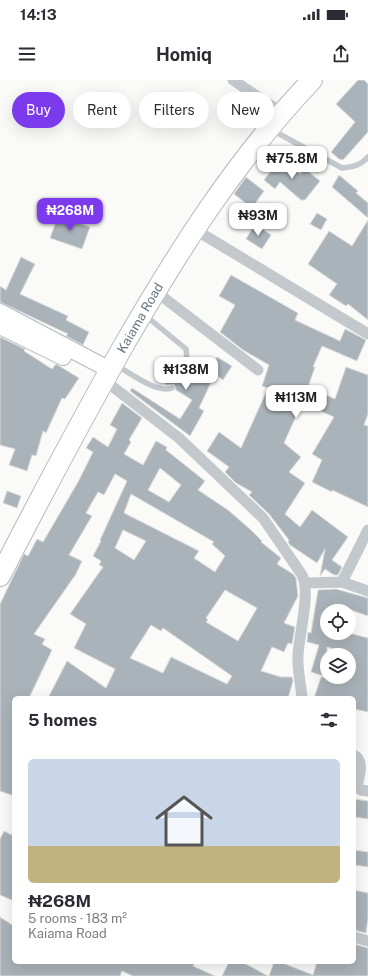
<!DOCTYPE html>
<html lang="en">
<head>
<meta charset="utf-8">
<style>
  :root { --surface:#fff; --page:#f2f2f3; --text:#2b2b33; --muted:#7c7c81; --accent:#7c3aed }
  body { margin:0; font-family:"Public Sans",sans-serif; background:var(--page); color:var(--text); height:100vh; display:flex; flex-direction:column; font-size:15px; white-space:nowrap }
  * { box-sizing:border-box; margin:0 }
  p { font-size:13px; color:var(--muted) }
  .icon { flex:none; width:22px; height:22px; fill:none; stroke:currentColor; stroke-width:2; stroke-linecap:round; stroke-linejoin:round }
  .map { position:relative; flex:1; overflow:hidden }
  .panel { position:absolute; left:12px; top:616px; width:344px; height:268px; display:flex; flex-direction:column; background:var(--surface); border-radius:6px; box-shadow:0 4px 16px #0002 }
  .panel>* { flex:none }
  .hud { position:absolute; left:12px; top:12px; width:344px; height:36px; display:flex; gap:8px }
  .controls { position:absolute; left:320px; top:524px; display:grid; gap:8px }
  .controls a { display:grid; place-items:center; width:36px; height:36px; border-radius:50%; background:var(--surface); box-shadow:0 4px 16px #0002; font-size:20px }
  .price { position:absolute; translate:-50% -34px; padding:0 9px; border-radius:8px; background:#fff; color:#222; font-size:13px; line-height:26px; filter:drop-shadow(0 1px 2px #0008) }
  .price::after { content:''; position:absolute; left:50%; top:24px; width:12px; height:9px; margin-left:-6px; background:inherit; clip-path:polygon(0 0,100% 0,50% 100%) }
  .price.active { background:var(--accent); color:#fff }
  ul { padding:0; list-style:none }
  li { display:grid; align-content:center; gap:8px; height:212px; padding:0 16px }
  li span { display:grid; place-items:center; height:124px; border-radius:6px; color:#555 }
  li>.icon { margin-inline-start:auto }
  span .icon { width:72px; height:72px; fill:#fffc; stroke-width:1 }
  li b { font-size:17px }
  h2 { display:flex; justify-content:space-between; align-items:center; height:48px; padding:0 16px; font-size:17px }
  .tag { padding:0 14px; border-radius:18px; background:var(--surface); box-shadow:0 4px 16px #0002; font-size:14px; line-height:36px }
  .tag.active { background:var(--accent); color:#fff }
  .status { display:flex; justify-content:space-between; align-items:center; height:28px; padding:0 20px; background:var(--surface); direction:ltr }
  .status svg { height:11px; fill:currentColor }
  header { display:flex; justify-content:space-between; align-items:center; height:52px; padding:0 16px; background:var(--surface); font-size:18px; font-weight:700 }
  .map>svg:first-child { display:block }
  .building { fill:#aab3b9; stroke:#dcdcda; fill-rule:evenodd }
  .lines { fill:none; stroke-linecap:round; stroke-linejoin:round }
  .secondary-casing { stroke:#b3babf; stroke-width:18 }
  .highway-casing { stroke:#b4b9bd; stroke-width:22 }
  .lane { stroke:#c3c8cc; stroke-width:5.5 }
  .street { stroke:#c3c8cc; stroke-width:11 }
  .secondary { stroke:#fff; stroke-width:16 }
  .highway { stroke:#fff; stroke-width:20 }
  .labels { text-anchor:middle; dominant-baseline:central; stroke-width:4; stroke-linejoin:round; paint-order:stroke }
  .street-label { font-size:13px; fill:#657683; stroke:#fff }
</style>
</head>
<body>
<div class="status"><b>14:13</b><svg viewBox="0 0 49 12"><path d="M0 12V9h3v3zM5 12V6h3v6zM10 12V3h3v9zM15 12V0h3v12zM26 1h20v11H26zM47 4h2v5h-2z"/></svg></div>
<header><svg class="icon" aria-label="menu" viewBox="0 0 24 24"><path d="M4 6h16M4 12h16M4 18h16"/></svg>Homiq<svg class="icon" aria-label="share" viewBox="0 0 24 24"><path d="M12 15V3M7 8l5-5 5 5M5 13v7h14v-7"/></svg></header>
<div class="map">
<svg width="368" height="896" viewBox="0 0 368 896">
  <rect width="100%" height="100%" fill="#fafaf8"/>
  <path class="building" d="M358,0H364L368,4V52L343,80L339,79L331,72L355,42L336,24Z
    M281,78L300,94L304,88L320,101L305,120H301L280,102L275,109L264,100Z
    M339,95L358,111L356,113L368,123V138L332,107Z
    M246,97L264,111L252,128L234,114Z
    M317,133L327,139L321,150L310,144Z
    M58,136L90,147L82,169L50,158Z
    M368,140V240L348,224L346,226L329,215L337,204L308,184L329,151L352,166Z
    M255,144L271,155L262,169L246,159Z
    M21,177L35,184L20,214L68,236L66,240L89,252L83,265L66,256L68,254L0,222V206L6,210Z
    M231,195L298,233L295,240L340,261L345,249L366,260L357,281L322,266L313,287H315L308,307L335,319L346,287L368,295V334L364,345L368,346V427L332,410V412L312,402L322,380L312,374L334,337L302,323L284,363L301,377L289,392L305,403L285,434L300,447L312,430L348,457L332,480L342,487L338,495H334L325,489L320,496L325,469L317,483L290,465L288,462L289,460L269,434L249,415L252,412L236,403L225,392L229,387L207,371L219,352L241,368L268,308L262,306L269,285L243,270L220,252L235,225L219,216Z
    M0,257L25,269L24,271L52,289L56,284L79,298L65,319L62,318L46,353L43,351L36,376L32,375L27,391L9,385L15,369L0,365Z
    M165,277L181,287L183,293L186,294L189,292L202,300L217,277L232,286L223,300L215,294L199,328L204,331L190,356L130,311L132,308L180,339L192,320L176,310L174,304L167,305L154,296Z
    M122,323L142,338L129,360L131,362L124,374L143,385L156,361L167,367L166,370L205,401L198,410L228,430L251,450L262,461L261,462L281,478L277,484L293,494L296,498L298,516L284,543L295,547L292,564L288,563L284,572L272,567L261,591L281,597H292L293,601L288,618H48L67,581L106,608L115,589L74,568L86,544L70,534L103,487L99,485L101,481L93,476L101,461L100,460L127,401L115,394L104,415L98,412L86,433L92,436L69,475L82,481L76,494L34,554L45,559L42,564L52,570L29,618H14V716L0,711V524L24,474L28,476L37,459L43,462L78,402L93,372L86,368L93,357L108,367L117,349L110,345ZM160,388L181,405L169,422L148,410ZM131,414L214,462L212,464L225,476L215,492L194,478L199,471L124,433ZM123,450L146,461L134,480L115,468ZM225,510L257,528L238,561L206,542L208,540L206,538ZM151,545L161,551L163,548L232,596L227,604L171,577L163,593L130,578Z
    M7,411L21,416L17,428L3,423Z
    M336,509L368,518V536L345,528L344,531L330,528V531H327V553H349L368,558V632L354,629V618H314L321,597H349V573L327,567V597L311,592L319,565L307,562L308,552L311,553L318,510Z
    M354,719L368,721V739L354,737Z
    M4,751L14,756V821L0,815V759Z
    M354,770L368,772V787L354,785Z
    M354,810L368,813V838L366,853L354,850Z
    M0,837L14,846V882H195L193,886L215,896H133L122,891L120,896H0Z
    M354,864L368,868V896H269L274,882H280L313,895L317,882H354Z
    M229,882H242L268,896H222Z"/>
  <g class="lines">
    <g class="secondary-casing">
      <path id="secondary" d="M0,232L110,290
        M0,246L63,277"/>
    </g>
    <g class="highway-casing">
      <path id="highway" d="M0,496C39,420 79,345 121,270C177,173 234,82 312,0"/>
    </g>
    <path class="lane" d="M272,50L342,88C353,87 361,85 368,77
      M146,236L186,269L187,280L185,290
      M117,286C131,293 157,314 172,308"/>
    <path class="street" d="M233,0L273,27
      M194,149L368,254
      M155,211L258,290
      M104,300L179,358L263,438L302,495C311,512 299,554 298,575C297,589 301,604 302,618
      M342,502L368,450
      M306,503L342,502L368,511
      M354,675C365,681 359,697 357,707L361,710L368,711
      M354,857L368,861"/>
    <use href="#secondary" class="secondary"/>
    <use href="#highway" class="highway"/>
  </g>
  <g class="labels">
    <g class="street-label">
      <text transform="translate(140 238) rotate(-60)">Kaiama Road</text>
    </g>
  </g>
</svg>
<div class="controls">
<a><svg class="icon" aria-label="locate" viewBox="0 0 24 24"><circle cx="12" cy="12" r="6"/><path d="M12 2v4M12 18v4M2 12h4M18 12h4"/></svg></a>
<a><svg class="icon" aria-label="layers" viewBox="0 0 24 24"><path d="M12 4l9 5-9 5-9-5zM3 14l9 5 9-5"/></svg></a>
</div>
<b class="price" style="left:292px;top:100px">₦75.8M</b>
<b class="price active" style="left:70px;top:152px">₦268M</b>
<b class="price" style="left:258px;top:157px">₦93M</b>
<b class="price" style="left:186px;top:311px">₦138M</b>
<b class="price" style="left:296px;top:339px">₦113M</b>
<div class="hud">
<a class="tag active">Buy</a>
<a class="tag">Rent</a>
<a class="tag">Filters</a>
<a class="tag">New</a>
</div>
<section class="panel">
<h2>5 homes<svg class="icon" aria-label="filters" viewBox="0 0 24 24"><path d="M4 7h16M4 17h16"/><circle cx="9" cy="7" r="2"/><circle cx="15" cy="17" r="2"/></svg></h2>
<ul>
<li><span style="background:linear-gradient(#c9d6e8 70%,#c2b280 0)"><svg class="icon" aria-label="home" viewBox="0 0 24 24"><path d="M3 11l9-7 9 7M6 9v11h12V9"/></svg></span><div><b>₦268M</b><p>5 rooms · 183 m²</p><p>Kaiama Road</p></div></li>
</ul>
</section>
</div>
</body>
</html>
